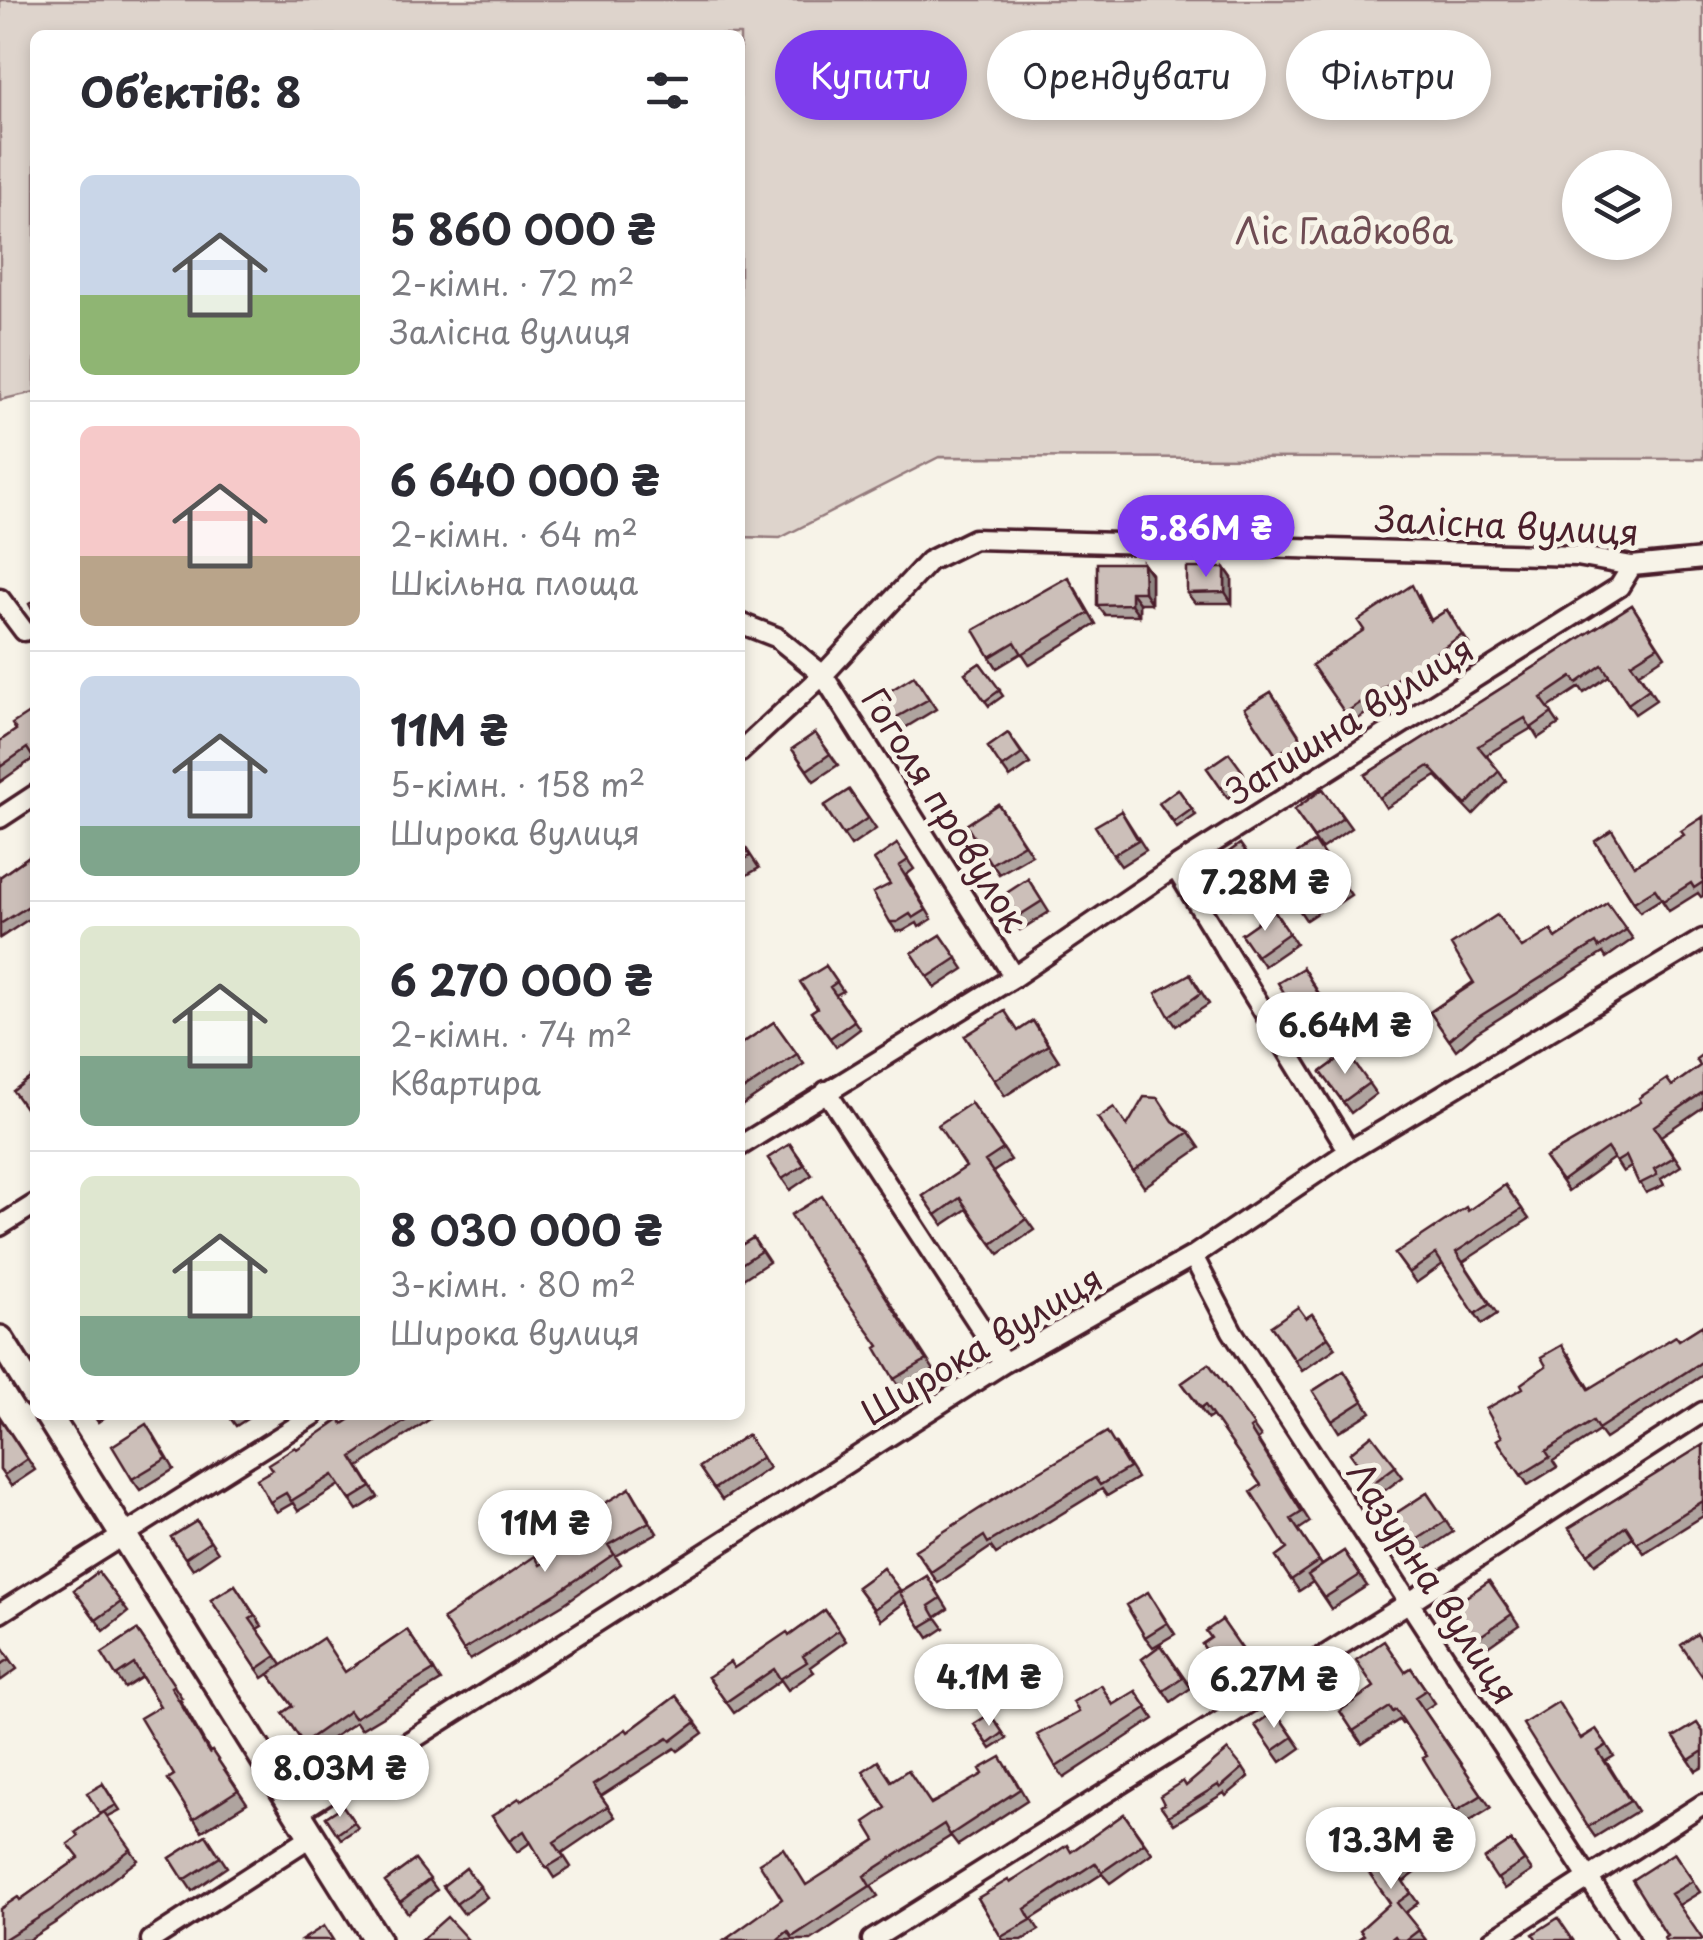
<!DOCTYPE html>
<html lang="uk">
<head>
<meta charset="utf-8">
<style>
  :root { --surface:#fff; --page:#f2f2f3; --text:#2b2b33; --muted:#7c7c81; --line:#e1e1e2; --accent:#7c3aed }
  body { margin:0; font-family:"Playpen Sans",sans-serif; background:var(--page); color:var(--text); height:100vh; display:flex; flex-direction:column; font-size:38px; white-space:nowrap }
  * { box-sizing:border-box; margin:0 }
  p { font-size:32px; color:var(--muted) }
  .icon { flex:none; width:55px; height:55px; fill:none; stroke:currentColor; stroke-width:2; stroke-linecap:round; stroke-linejoin:round }
  .map { position:relative; flex:1; overflow:hidden }
  .details { position:absolute; left:30px; top:30px; width:715px; height:1390px; display:flex; flex-direction:column; background:var(--surface); border-radius:15px; box-shadow:0 5px 15px #0003 }
  .details>* { flex:none }
  .banner { position:absolute; left:775px; top:30px; width:778px; height:90px; display:flex; gap:20px }
  .controls { position:absolute; left:1562px; top:150px; display:grid; gap:20px }
  .controls a { display:grid; place-items:center; width:110px; height:110px; border-radius:50%; background:var(--surface); box-shadow:0 5px 15px #0003; font-size:50px }
  .price { position:absolute; translate:-50% -85px; padding:0 22px; border-radius:35px; background:#fff; color:#222; font-size:32px; line-height:65px; filter:drop-shadow(0 2px 5px #0008) }
  .price::after { content:''; position:absolute; left:50%; top:60px; width:30px; height:22px; margin-left:-15px; background:inherit; clip-path:polygon(0 0,100% 0,50% 100%) }
  .price.active { background:var(--accent); color:#fff }
  ul { padding:0; list-style:none }
  li { display:flex; align-items:center; gap:30px; height:250px; padding:0 50px }
  li+li { border-top:2px solid var(--line) }
  li span { display:grid; place-items:center; flex:none; width:280px; height:200px; border-radius:15px; color:#555 }
  li>.icon { margin-inline-start:auto }
  span .icon { width:120px; height:120px; fill:#fffc; stroke-width:1 }
  li b { font-size:42px }
  h2 { display:flex; justify-content:space-between; align-items:center; height:120px; padding:0 50px; font-size:42px }
  .chip { padding:0 35px; border-radius:45px; background:var(--surface); box-shadow:0 5px 15px #0003; font-size:35px; line-height:90px }
  .chip.active { background:var(--accent); color:#fff }
  .map>svg:first-child { display:block }
  .green { fill:#ded4cc; stroke:#947a7c; stroke-width:2.5; fill-rule:evenodd }
  .lines { fill:none; stroke-linecap:round; stroke-linejoin:round }
  .street-casing { stroke:#4a1f2b; stroke-width:25 }
  .secondary-casing { stroke:#4a1f2b; stroke-width:32 }
  .street { stroke:#f7f3e8; stroke-width:18 }
  .secondary { stroke:#f7f3e8; stroke-width:25 }
  .wall { fill:#afa49f; stroke:#4a1f2b; stroke-width:2.5 }
  .shaded-wall { fill:#8f8682; stroke:#4a1f2b; stroke-width:2.5 }
  .building { fill:#ccbfb9; stroke:#4a1f2b; stroke-width:2.5 }
  .labels { text-anchor:middle; dominant-baseline:central; stroke-width:10; stroke-linejoin:round; paint-order:stroke }
  .park-label { font-size:35px; fill:#6f4c53; stroke:#f7f3e8 }
  .street-label { font-size:35px; fill:#4a1f2b; stroke:#f7f3e8 }
</style>
</head>
<body>
<div class="map">
<svg width="1703" height="1940" viewBox="0 0 1703 1940">
  <rect width="100%" height="100%" fill="#f7f3e8"/>
  <filter id="ink" filterUnits="userSpaceOnUse"><feTurbulence type="fractalNoise" baseFrequency=".01" numOctaves="2"/><feDisplacementMap in="SourceGraphic" scale="20" xChannelSelector="R" yChannelSelector="G"/><feConvolveMatrix kernelMatrix="1 2 1 2 8 2 1 2 1" color-interpolation-filters="sRGB"/></filter>
  <g filter="url(#ink)">
    <path class="green" d="M0,0H1703V459L939,457L780,538L740,537V35H35V392L0,400ZM1580,168H1655V242H1580Z"/>
    <g class="lines">
      <g class="street-casing">
        <path id="street" d="M0,599L24,631
          M740,623L776,637L823,675L1014,977
          M740,752L823,675L929,561L974,539L1577,556L1632,566L1703,559
          M0,818L35,795
          M1175,867L1349,1151
          M826,1091L1004,1363
          M740,1146L1014,977L1175,867L1619,587L1632,566
          M0,1226L35,1204
          M1193,1256L1232,1331L1629,1940
          M0,1613L314,1415
          M297,1813L1004,1363L1193,1256L1349,1151L1703,939
          M151,1940L312,1836
          M872,1940L1408,1603L1703,1412
          M1492,1940L1703,1804"/>
      </g>
      <g class="secondary-casing">
        <path id="secondary" d="M0,1339L35,1395
          M48,1415L377,1940"/>
      </g>
      <use href="#street" class="street"/>
      <use href="#secondary" class="secondary"/>
    </g>
    <path class="wall" d="M1143,563L1151,574V603H1139V615H1105L1097,605Z
      M1225,568L1232,578V603H1195L1187,593Z
      M1075,588L1096,624L1030,665L1022,653L997,668L990,657Z
      M1419,595L1431,620L1447,610L1469,644L1352,723L1312,665Z
      M1632,605L1665,656L1639,673L1656,700L1635,714L1609,676L1584,693L1580,687L1548,708L1559,724L1538,738L1532,728L1486,755L1506,781L1473,815L1436,776L1386,808L1365,775Z
      M980,663L1003,696L989,706L965,673Z
      M914,676L936,709L903,729L895,718Z
      M1271,692L1309,750L1283,766L1245,708Z
      M35,709V760L34,758L0,782V741L16,730Z
      M815,733L838,765L814,781L792,749Z
      M1008,733L1030,764L1010,778L988,747Z
      M1229,753L1250,783L1228,798L1207,768Z
      M1178,789L1196,815L1177,828L1159,803Z
      M1323,789L1351,828L1321,849L1294,810Z
      M849,790L876,829L851,846L824,806Z
      M998,804L1032,855L999,874L966,825Z
      M1121,811L1146,850L1121,866L1113,855Z
      M1703,817V896L1701,897L1698,893L1669,911L1661,899L1640,912L1595,841L1634,866L1684,835Z
      M740,839L759,868L740,879Z
      M1315,842L1351,895L1334,906L1332,903L1306,920L1272,870Z
      M897,844L914,869L906,875L932,919L919,927L917,923L903,931H896L890,922V884Z
      M1240,844L1267,882L1231,908L1204,870Z
      M35,852V915L0,938V877Z
      M1028,879L1049,912L1020,930L1012,920Z
      M1607,903L1633,939L1606,958L1603,953L1476,1033L1456,1050L1430,1012L1522,948L1556,938Z
      M1274,911L1296,944L1264,966L1241,934Z
      M941,935L964,969L935,988L912,953Z
      M826,966L843,991L836,995L860,1029L836,1047L811,1012L817,1008Z
      M1303,968L1333,1016L1308,1031L1301,1020Z
      M1190,974L1209,1004L1176,1026L1169,1016Z
      M1373,999L1387,1020L1364,1033L1351,1013Z
      M1033,1021L1059,1061L1005,1096L965,1036L1018,1031Z
      M774,1022L804,1064L740,1107V1045Z
      M1347,1053L1376,1094L1351,1113L1321,1072Z
      M1703,1054V1107L1661,1136L1681,1166L1661,1179L1664,1185L1646,1193L1631,1167L1623,1172L1614,1158L1568,1191L1545,1158L1672,1086L1700,1066Z
      M971,1103L1011,1160L993,1172L1034,1230L999,1254L967,1209L943,1225L923,1196L966,1167Z
      M1098,1118L1127,1126L1174,1122L1189,1132L1200,1148L1144,1187Z
      M790,1144L812,1175L790,1190L768,1158Z
      M1505,1185L1529,1219L1463,1262L1497,1314L1482,1324L1443,1264L1416,1283L1395,1254L1468,1211Z
      M829,1207L934,1370L902,1390L894,1379L879,1346Z
      M753,1238L769,1262L740,1281V1246Z
      M1312,1314L1336,1348L1302,1371L1271,1326L1306,1318Z
      M1703,1325V1375L1605,1439L1599,1431L1553,1461L1557,1467L1528,1485L1497,1440L1502,1437L1523,1388L1569,1354L1590,1389L1679,1340Z
      M1209,1364L1261,1437L1258,1440L1310,1522L1298,1530L1322,1565L1344,1551L1367,1586L1331,1609L1313,1582L1299,1591L1276,1557L1287,1549L1261,1485L1213,1416L1208,1419L1182,1383Z
      M1344,1371L1371,1412L1339,1432L1313,1391Z
      M93,1415H108L98,1422Z
      M228,1415H253L236,1426Z
      M357,1415H436L359,1467L378,1497L357,1510L340,1485L298,1511L293,1503L277,1512L270,1502L272,1470L297,1449L343,1424Z
      M0,1417L35,1470L11,1486L0,1470Z
      M154,1435L174,1469L140,1490L132,1479Z
      M747,1435L769,1468L722,1500L699,1467Z
      M1372,1435L1403,1477L1380,1494L1350,1453Z
      M1115,1443L1137,1478L1107,1496L1102,1489L996,1554L991,1547L938,1583L915,1550Z
      M1703,1445V1516L1644,1553L1633,1537L1595,1564L1569,1528Z
      M630,1488L657,1533L615,1556L621,1564L565,1603L470,1660L443,1619L541,1565L606,1524Z
      M1427,1493L1453,1532L1417,1556L1390,1517Z
      M197,1521L218,1552L193,1569L171,1537Z
      M883,1568L901,1592L927,1576L948,1609L936,1617L944,1628L929,1638L905,1602L881,1620L857,1587Z
      M98,1572L128,1612L104,1631L74,1590Z
      M1489,1581L1519,1625L1479,1653L1449,1609Z
      M235,1585L262,1626L257,1629L282,1665L345,1672L407,1630L441,1681L361,1729L356,1722L310,1753L283,1713L293,1706L269,1674L263,1678L211,1600Z
      M1155,1603L1175,1634L1153,1647L1145,1637Z
      M825,1610L846,1641L810,1667L814,1672L788,1690L781,1680L734,1713L708,1677L734,1668L789,1636Z
      M1222,1620L1250,1661L1226,1678L1202,1644L1211,1638Z
      M137,1630L182,1698L180,1699L210,1752L212,1751L247,1803L202,1831L168,1779L174,1775L160,1706L142,1677L125,1688L102,1653Z
      M0,1644L17,1669L0,1681Z
      M1161,1645L1191,1688L1171,1702L1142,1659Z
      M1411,1668L1435,1703L1424,1710L1491,1808L1465,1824L1456,1811L1427,1756L1405,1723L1402,1724L1399,1720L1362,1744L1340,1711L1374,1687Z
      M1136,1691L1154,1719L1064,1778L1056,1767L1114,1704Z
      M676,1696L703,1733L678,1751L675,1748L601,1796L615,1817L562,1853L571,1867L554,1878L531,1842L517,1852L492,1816L521,1801L628,1732Z
      M1275,1711L1301,1748L1281,1762L1255,1725Z
      M990,1714L1007,1739L991,1749L974,1724Z
      M1596,1729L1614,1756L1606,1761L1637,1811L1595,1837L1588,1827L1581,1738Z
      M1703,1732V1767L1696,1771L1674,1737Z
      M1008,1767L1027,1800L958,1845L951,1836L871,1886L878,1896L811,1940H725L876,1840L886,1808L892,1781L931,1803Z
      M1243,1768L1249,1777L1226,1796L1224,1793L1174,1824L1161,1806L1186,1786Z
      M103,1784L120,1810L107,1817L138,1860L58,1921L28,1940H0L20,1900L79,1858V1836L100,1814Z
      M343,1806L358,1828L341,1839L326,1817Z
      M1124,1814L1152,1853L1110,1883L1102,1874L1032,1919L1039,1930L1022,1940H1003L978,1898L1071,1852Z
      M1393,1828L1422,1868L1403,1882L1418,1903L1405,1913L1426,1940H1357L1364,1935L1390,1903L1386,1853Z
      M206,1835L227,1867L192,1891L170,1858Z
      M1511,1841L1532,1871L1505,1889L1484,1859Z
      M1674,1853L1700,1892L1679,1905L1667,1936Z
      M415,1860L437,1890L408,1913L385,1882Z
      M466,1868L487,1897L464,1914L443,1886Z"/>
    <path class="shaded-wall" d="M1143,563L1151,574V603L1144,592Z
      M1225,568L1232,578V603L1225,592Z
      M1131,592L1139,603V615L1131,604Z"/>
    <path class="building" d="M1097,563H1143L1144,592H1131V604L1097,605Z
      M1187,568H1225V592L1187,593Z
      M1068,577L1089,613L1022,654L1015,642L990,657L974,630Z
      M1412,585L1430,621L1447,610L1462,635L1345,713L1312,665L1364,630L1358,621Z
      M35,600V615L29,604Z
      M1632,605L1658,646L1631,663L1649,689L1628,704L1602,665L1577,683L1572,677L1541,698L1552,713L1531,728L1525,718L1478,746L1499,771L1466,805L1429,766L1379,798L1365,775Z
      M980,663L1000,690L985,701L965,673Z
      M914,676L929,699L895,718L882,696Z
      M1271,692L1301,739L1276,755L1245,708Z
      M35,709V754L32,756L27,748L0,767V741L16,730L12,724Z
      M815,733L830,754L807,770L792,749Z
      M1008,733L1022,754L1002,768L988,747Z
      M1229,753L1243,772L1221,788L1207,768Z
      M1178,789L1192,809L1174,822L1159,803Z
      M1323,789L1343,818L1314,838L1294,810Z
      M849,790L868,818L843,835L824,806Z
      M998,804L1024,844L991,864L966,825Z
      M1121,811L1138,840L1113,855L1095,826Z
      M1703,817V882L1694,888L1691,883L1663,901L1655,889L1634,902L1595,841L1612,830L1634,866L1684,835L1681,831Z
      M740,840L750,856L740,862Z
      M1315,842L1343,884L1326,895L1324,892L1299,909L1272,870Z
      M897,844L908,860L899,866L926,910L913,918L910,914L897,922H890L873,893L890,884L874,860Z
      M1240,844L1260,872L1223,897L1204,870Z
      M35,852V902L0,924V877Z
      M1028,879L1042,901L1012,920L999,898Z
      M1607,903L1626,930L1599,948L1596,943L1469,1023L1449,1040L1430,1012L1474,983L1451,945L1497,915L1522,948L1551,930L1556,938Z
      M1274,911L1289,933L1256,956L1241,934Z
      M941,935L957,958L928,977L912,953Z
      M826,966L837,982L830,987L854,1021L830,1038L811,1012L817,1008L800,982Z
      M1303,968L1325,1005L1301,1020L1278,983Z
      M1190,974L1201,993L1169,1016L1156,993Z
      M1373,999L1383,1014L1361,1028L1351,1013Z
      M1005,1011L1018,1031L1033,1021L1048,1045L994,1080L965,1036Z
      M774,1022L797,1054L740,1092V1045Z
      M1347,1053L1369,1083L1343,1102L1321,1072Z
      M1703,1054V1092L1654,1126L1674,1157L1654,1169L1657,1175L1639,1184L1626,1156L1616,1162L1607,1148L1562,1181L1545,1158L1641,1102L1639,1098L1667,1079L1672,1086L1700,1066L1696,1059Z
      M35,1074V1112L30,1115L13,1091Z
      M1144,1097L1158,1098L1173,1121L1189,1132L1133,1171L1098,1118L1114,1107L1127,1126Z
      M971,1103L1003,1149L985,1161L1026,1219L992,1244L960,1198L936,1215L923,1196L966,1167L938,1125Z
      M790,1144L804,1165L782,1179L768,1158Z
      M1505,1185L1522,1209L1456,1252L1490,1304L1475,1314L1436,1254L1409,1273L1395,1254L1466,1207L1468,1211Z
      M822,1196L926,1360L894,1379L876,1348L879,1346L824,1269L791,1215Z
      M753,1238L761,1251L740,1265V1246Z
      M1298,1307L1306,1318L1312,1314L1328,1337L1295,1360L1271,1326Z
      M1703,1325V1361L1598,1429L1593,1421L1546,1451L1550,1457L1521,1475L1497,1440L1502,1437L1486,1409L1523,1388L1521,1384L1546,1366L1541,1357L1562,1345L1589,1389L1676,1336L1679,1340Z
      M1209,1364L1254,1426L1250,1429L1302,1512L1291,1519L1319,1561L1291,1580L1276,1557L1287,1549L1251,1492L1261,1485L1205,1405L1201,1408L1182,1383Z
      M1344,1371L1363,1401L1332,1421L1313,1391Z
      M357,1415H414L352,1457L371,1487L350,1500L333,1475L291,1501L286,1493L270,1502L257,1479L272,1470L268,1464L295,1447L297,1449L340,1419L343,1424Z
      M0,1418L27,1459L4,1475L0,1470Z
      M146,1424L167,1458L132,1479L112,1446Z
      M1107,1432L1129,1468L1100,1485L1095,1478L988,1543L984,1536L931,1572L915,1550L1023,1481Z
      M747,1435L762,1457L714,1489L699,1467Z
      M1372,1435L1396,1466L1372,1484L1350,1453Z
      M1703,1445V1501L1637,1543L1626,1526L1588,1554L1569,1528Z
      M630,1488L649,1522L608,1545L614,1554L557,1593L463,1650L443,1619L535,1556L540,1565L606,1524L597,1508Z
      M1427,1493L1446,1521L1409,1545L1390,1517Z
      M197,1521L210,1541L185,1558L171,1537Z
      M1344,1551L1360,1575L1324,1598L1308,1575Z
      M883,1568L900,1590L874,1609L857,1587Z
      M98,1572L121,1602L96,1620L74,1590Z
      M927,1576L941,1598L929,1606L936,1618L921,1627L900,1593Z
      M1489,1581L1512,1614L1472,1642L1449,1609Z
      M235,1585L255,1616L250,1619L276,1656L257,1669L211,1600Z
      M1148,1592L1167,1623L1145,1637L1126,1605Z
      M825,1610L839,1630L803,1656L807,1662L780,1679L774,1669L726,1702L708,1677L730,1662L734,1668L787,1632L789,1636Z
      M1222,1620L1243,1650L1218,1668L1202,1644L1211,1638L1206,1631Z
      M137,1630L174,1685L171,1687L209,1753L212,1751L238,1790L193,1819L168,1779L174,1775L140,1718L160,1706L134,1664L116,1676L102,1653Z
      M407,1630L434,1670L354,1718L349,1711L303,1743L283,1713L293,1706L269,1674L323,1638L345,1672Z
      M1697,1634L1703,1643V1677L1681,1645Z
      M1384,1641L1405,1672L1411,1668L1426,1690L1415,1697L1482,1795L1456,1811L1423,1758L1427,1756L1396,1710L1393,1712L1390,1707L1353,1731L1340,1711L1374,1687L1356,1660Z
      M0,1644L10,1659L0,1665Z
      M1161,1645L1183,1678L1163,1691L1142,1659Z
      M1101,1685L1113,1705L1136,1691L1147,1708L1056,1767L1037,1735L1079,1712L1073,1702Z
      M676,1696L696,1722L671,1741L668,1738L593,1785L608,1806L554,1842L564,1857L546,1868L524,1831L509,1841L492,1816L519,1798L521,1801L626,1729L628,1732Z
      M1558,1702L1581,1739L1596,1729L1607,1745L1598,1751L1630,1801L1588,1827L1523,1724Z
      M1275,1711L1293,1737L1273,1751L1255,1725Z
      M990,1714L1003,1733L988,1744L974,1724Z
      M1697,1723L1703,1732V1751L1689,1760L1674,1737Z
      M1228,1750L1243,1768L1220,1788L1218,1785L1168,1816L1161,1806L1164,1804L1160,1796L1183,1781L1186,1786Z
      M1001,1757L1020,1789L950,1835L944,1824L864,1876L870,1886L792,1937L788,1931L777,1940H725L782,1899L759,1863L783,1848L806,1885L876,1840L865,1822L886,1808L863,1771L878,1761L891,1781L908,1770L931,1804L983,1774L980,1769Z
      M103,1784L116,1805L100,1814L87,1793Z
      M343,1806L354,1822L337,1834L326,1817Z
      M104,1812L131,1849L51,1910L3,1940H0V1909L18,1897L20,1900L79,1858L68,1844L79,1836L76,1832Z
      M1124,1814L1144,1843L1102,1872L1095,1863L1025,1909L1031,1920L1001,1937L978,1898L1008,1880L1010,1883L1067,1845L1071,1852Z
      M1393,1828L1415,1858L1396,1871L1411,1893L1397,1903L1419,1930L1406,1940H1398L1395,1936L1390,1940H1357L1364,1935L1360,1930L1390,1903L1365,1867L1387,1853L1377,1839Z
      M206,1835L220,1857L184,1880L170,1858Z
      M1511,1841L1524,1861L1497,1879L1484,1859Z
      M1674,1853L1693,1881L1671,1894L1703,1940H1665L1664,1938L1667,1936L1632,1880Z
      M415,1860L430,1879L400,1902L385,1882Z
      M466,1868L480,1886L456,1904L443,1886Z
      M447,1917L468,1940H421Z
      M1558,1918L1573,1940H1537L1533,1934Z
      M324,1926L333,1940H302Z"/>
  </g>
  <g class="labels">
    <g class="park-label">
      <text x="1344" y="229">Ліс Гладкова</text>
    </g>
    <g class="street-label">
      <text transform="translate(1507 524) rotate(3)">Залісна вулиця</text>
      <text transform="translate(1349 719) rotate(-32)">Затишна вулиця</text>
      <text transform="translate(946 809) rotate(58)">Гоголя провулок</text>
      <text transform="translate(981 1344) rotate(-31)">Широка вулиця</text>
      <text transform="translate(1434 1582) rotate(57)">Лазурна вулиця</text>
    </g>
  </g>
</svg>
<div class="controls">
<a><svg class="icon" aria-label="layers" viewBox="0 0 24 24"><path d="M12 4l9 5-9 5-9-5zM3 14l9 5 9-5"/></svg></a>
</div>
<b class="price active" style="left:1206px;top:580px">5.86M ₴</b>
<b class="price" style="left:1265px;top:934px">7.28M ₴</b>
<b class="price" style="left:1345px;top:1077px">6.64M ₴</b>
<b class="price" style="left:545px;top:1575px">11M ₴</b>
<b class="price" style="left:989px;top:1729px">4.1M ₴</b>
<b class="price" style="left:1274px;top:1731px">6.27M ₴</b>
<b class="price" style="left:340px;top:1820px">8.03M ₴</b>
<b class="price" style="left:1391px;top:1892px">13.3M ₴</b>
<div class="banner">
<a class="chip active">Купити</a>
<a class="chip">Орендувати</a>
<a class="chip">Фільтри</a>
</div>
<section class="details">
<h2>Об’єктів: 8<svg class="icon" aria-label="filters" viewBox="0 0 24 24"><path d="M4 7h16M4 17h16"/><circle cx="9" cy="7" r="2"/><circle cx="15" cy="17" r="2"/></svg></h2>
<ul>
<li><span style="background:linear-gradient(#c9d6e8 60%,#8fb573 0)"><svg class="icon" aria-label="home" viewBox="0 0 24 24"><path d="M3 11l9-7 9 7M6 9v11h12V9"/></svg></span><div><b>5 860 000 ₴</b><p>2-кімн. · 72 m²</p><p>Залісна вулиця</p></div></li>
<li><span style="background:linear-gradient(#f6c9c9 65%,#b9a48a 0)"><svg class="icon" aria-label="home" viewBox="0 0 24 24"><path d="M3 11l9-7 9 7M6 9v11h12V9"/></svg></span><div><b>6 640 000 ₴</b><p>2-кімн. · 64 m²</p><p>Шкільна площа</p></div></li>
<li><span style="background:linear-gradient(#c9d6e8 75%,#7fa58c 0)"><svg class="icon" aria-label="home" viewBox="0 0 24 24"><path d="M3 11l9-7 9 7M6 9v11h12V9"/></svg></span><div><b>11M ₴</b><p>5-кімн. · 158 m²</p><p>Широка вулиця</p></div></li>
<li><span style="background:linear-gradient(#dfe7d0 65%,#7fa58c 0)"><svg class="icon" aria-label="home" viewBox="0 0 24 24"><path d="M3 11l9-7 9 7M6 9v11h12V9"/></svg></span><div><b>6 270 000 ₴</b><p>2-кімн. · 74 m²</p><p>Квартира</p></div></li>
<li><span style="background:linear-gradient(#dfe7d0 70%,#7fa58c 0)"><svg class="icon" aria-label="home" viewBox="0 0 24 24"><path d="M3 11l9-7 9 7M6 9v11h12V9"/></svg></span><div><b>8 030 000 ₴</b><p>3-кімн. · 80 m²</p><p>Широка вулиця</p></div></li>
</ul>
</section>
</div>
</body>
</html>
